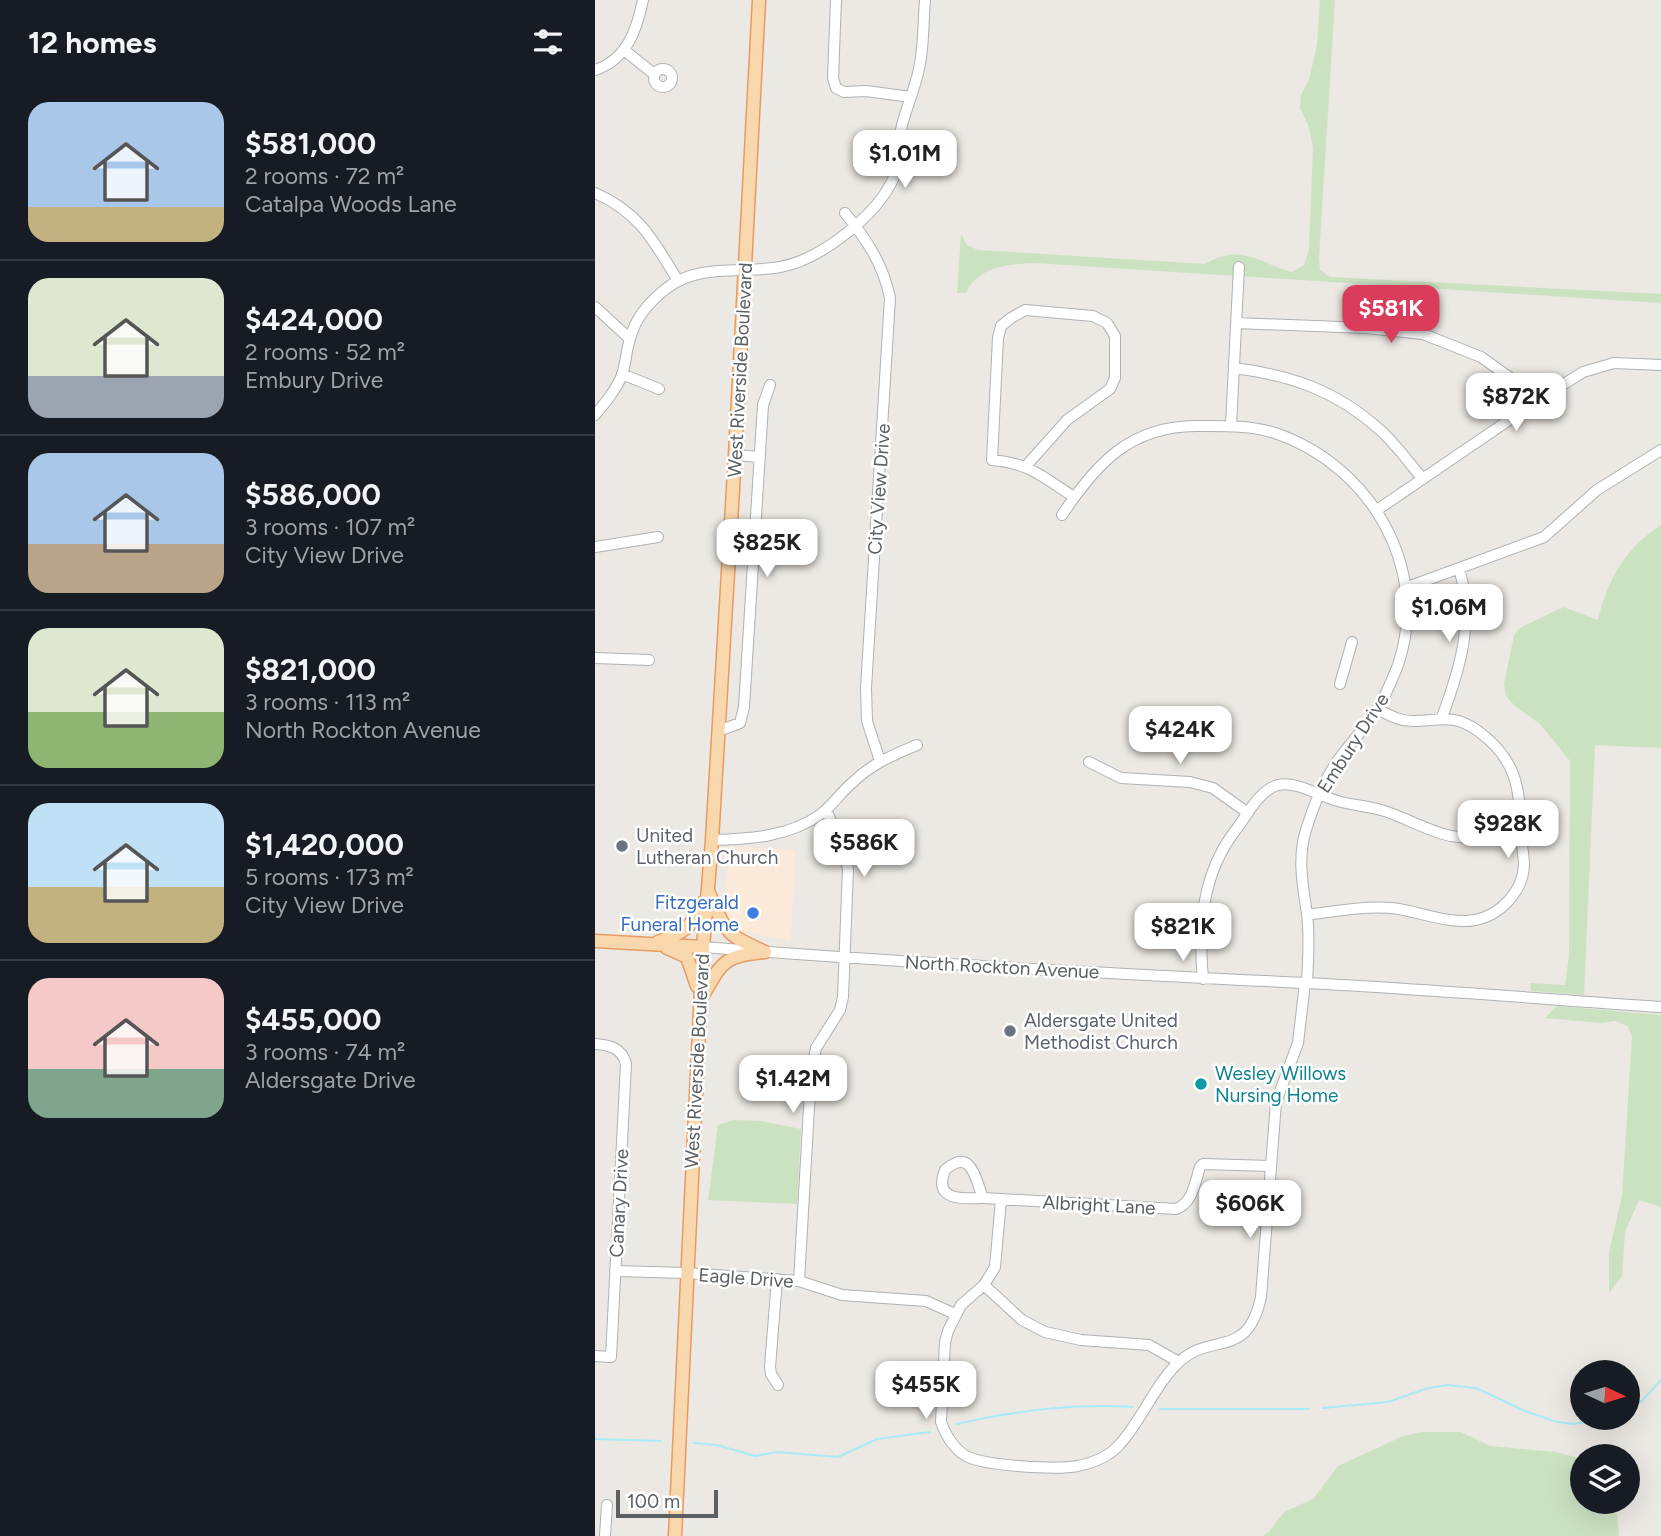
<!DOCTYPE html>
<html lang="en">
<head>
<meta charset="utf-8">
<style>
  :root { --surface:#171b24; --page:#20242c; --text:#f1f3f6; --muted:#9ea1a6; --line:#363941; --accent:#da3c5c }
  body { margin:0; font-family:Figtree,sans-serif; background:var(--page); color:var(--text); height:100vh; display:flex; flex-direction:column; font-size:26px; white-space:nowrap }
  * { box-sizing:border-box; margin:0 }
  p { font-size:23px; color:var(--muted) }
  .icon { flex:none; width:38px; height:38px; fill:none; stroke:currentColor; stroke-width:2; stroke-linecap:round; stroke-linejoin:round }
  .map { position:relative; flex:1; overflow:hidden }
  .details { display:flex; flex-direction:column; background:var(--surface); width:595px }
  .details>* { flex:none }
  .needle { width:46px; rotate:94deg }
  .buttons { position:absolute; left:975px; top:1360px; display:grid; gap:14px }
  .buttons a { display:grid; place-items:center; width:70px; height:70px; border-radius:50%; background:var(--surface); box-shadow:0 7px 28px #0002; font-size:35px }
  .scale { position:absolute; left:21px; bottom:18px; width:102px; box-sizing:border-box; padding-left:7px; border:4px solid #5b6062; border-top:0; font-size:19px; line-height:24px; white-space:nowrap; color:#5b6062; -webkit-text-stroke:5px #fff; paint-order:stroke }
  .price { position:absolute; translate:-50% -60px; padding:0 16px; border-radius:14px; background:#fff; color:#222; font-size:23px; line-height:46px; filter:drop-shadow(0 2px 4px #0008) }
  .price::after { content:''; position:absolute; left:50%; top:42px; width:21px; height:16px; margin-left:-10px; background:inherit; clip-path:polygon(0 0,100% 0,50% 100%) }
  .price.active { background:var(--accent); color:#fff }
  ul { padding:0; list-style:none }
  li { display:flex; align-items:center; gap:21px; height:175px; padding:0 28px }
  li+li { border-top:2px solid var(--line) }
  li span { display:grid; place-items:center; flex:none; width:196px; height:140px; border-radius:21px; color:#555 }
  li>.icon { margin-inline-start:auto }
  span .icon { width:84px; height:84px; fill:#fffc; stroke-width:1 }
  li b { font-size:30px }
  h2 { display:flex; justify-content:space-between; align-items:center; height:84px; padding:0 28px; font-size:30px }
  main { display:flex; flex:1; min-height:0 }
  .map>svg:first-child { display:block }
  .commercial { fill:#fbeada }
  .green { fill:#cbe2c1 }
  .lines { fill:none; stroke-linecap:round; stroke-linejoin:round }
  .stream { stroke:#a8ebf7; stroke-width:2 }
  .minor-casing { stroke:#aeb2b4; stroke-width:12 }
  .major-casing { stroke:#e59c64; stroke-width:15 }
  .minor { stroke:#fff; stroke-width:10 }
  .major { stroke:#f8d7ad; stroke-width:12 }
  .worship-dot { fill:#6b7280; stroke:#fff; stroke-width:2.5 }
  .shop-dot { fill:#3f7fe0; stroke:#fff; stroke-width:2.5 }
  .culture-dot { fill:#0f9aa8; stroke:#fff; stroke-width:2.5 }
  .labels { text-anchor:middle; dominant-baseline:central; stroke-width:5; stroke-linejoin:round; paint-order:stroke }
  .street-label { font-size:19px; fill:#5b6062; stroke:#fff }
  .worship-label { font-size:19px; fill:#5b616d; stroke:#fff; text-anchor:start }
  .shop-label { font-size:19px; fill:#366cbe; stroke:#fff; text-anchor:end }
  .culture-label { font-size:19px; fill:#0d838f; stroke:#fff; text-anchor:start }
</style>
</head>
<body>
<main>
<section class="details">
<h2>12 homes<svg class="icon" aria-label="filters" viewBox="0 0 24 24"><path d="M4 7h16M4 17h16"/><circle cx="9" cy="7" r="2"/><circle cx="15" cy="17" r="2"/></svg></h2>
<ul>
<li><span style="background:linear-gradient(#a9c7e8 75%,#c2b280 0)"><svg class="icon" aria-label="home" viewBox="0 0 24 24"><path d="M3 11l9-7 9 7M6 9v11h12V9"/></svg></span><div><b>$581,000</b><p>2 rooms · 72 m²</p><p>Catalpa Woods Lane</p></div></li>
<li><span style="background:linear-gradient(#dfe7d0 70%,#9aa5b1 0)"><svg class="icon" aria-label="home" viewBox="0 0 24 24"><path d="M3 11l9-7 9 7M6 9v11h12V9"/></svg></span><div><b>$424,000</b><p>2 rooms · 52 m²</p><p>Embury Drive</p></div></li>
<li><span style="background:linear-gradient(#a9c7e8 65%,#b9a48a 0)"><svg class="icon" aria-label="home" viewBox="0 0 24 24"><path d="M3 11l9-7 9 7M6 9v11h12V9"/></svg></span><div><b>$586,000</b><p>3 rooms · 107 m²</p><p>City View Drive</p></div></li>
<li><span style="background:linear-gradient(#dfe7d0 60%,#8fb573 0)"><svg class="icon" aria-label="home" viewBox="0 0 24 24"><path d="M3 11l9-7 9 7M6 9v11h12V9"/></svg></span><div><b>$821,000</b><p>3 rooms · 113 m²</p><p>North Rockton Avenue</p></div></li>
<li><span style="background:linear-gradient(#bfe0f5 60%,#c2b280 0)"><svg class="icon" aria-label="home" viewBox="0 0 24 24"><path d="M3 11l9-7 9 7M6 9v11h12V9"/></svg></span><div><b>$1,420,000</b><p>5 rooms · 173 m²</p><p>City View Drive</p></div></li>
<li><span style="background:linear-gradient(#f6c9c9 65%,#7fa58c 0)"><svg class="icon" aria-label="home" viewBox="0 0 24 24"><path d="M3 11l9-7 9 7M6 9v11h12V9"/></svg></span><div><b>$455,000</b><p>3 rooms · 74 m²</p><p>Aldersgate Drive</p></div></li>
</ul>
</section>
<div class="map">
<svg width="1066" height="1536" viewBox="0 0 1066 1536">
  <rect width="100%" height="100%" fill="#ece8e3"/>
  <path class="commercial" d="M134,847L200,850L196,941L146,932L129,918Z"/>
  <path class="green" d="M725,0H740L724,258L725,270L735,277L1066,294V303L439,263C414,264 383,266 371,293H362L366,234L372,245L383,250L610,264C647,243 661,262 697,272L709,265L714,250L718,148L714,127L705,108L706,95L714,80L722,45Z
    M1066,525V748L1000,745L989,995L936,991L935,983L970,985L974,956L975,761L945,724L920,706L911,696L909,684L919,635L925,628L968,607L1003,620C1013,578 1030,549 1066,525Z
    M962,1006L1066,1015V1207L1044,1200L1030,1232L1027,1276L1014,1293V1252L1027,1196L1037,1037L1033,1026L1020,1021L1007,1023L950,1018Z
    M139,1120L166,1121L206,1129L202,1204L113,1200L123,1125Z
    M827,1432H866L895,1446L961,1452L987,1459V1502H1017L1022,1515L1024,1536H668L674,1532L689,1512L718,1499L743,1466L808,1436Z"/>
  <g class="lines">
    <path class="stream" d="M728,1408L793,1402L833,1388L853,1385L881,1388L930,1411L962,1422L979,1424L1010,1418
      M565,1409H714
      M1032,1409L1047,1401L1066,1380
      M362,1424C416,1411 483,1403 538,1407
      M0,1439L66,1441
      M99,1443L122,1445L160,1456L182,1452L243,1457L282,1439L335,1432"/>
    <g class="minor-casing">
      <path id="minor" d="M241,0L238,78L241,88L249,92L271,91L316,97
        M29,50L59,74
        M59 78a9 9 0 1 1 18 0a9 9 0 1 1-18 0Z
        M0,70C32,60 42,29 48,0
        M0,193C44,212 59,241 83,281
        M250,213C272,240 288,264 295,298L271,688L272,721L285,761
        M0,307L35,339
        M641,323L771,328L828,334L886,357L945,399
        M639,368C696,375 742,391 785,430C801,444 814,463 828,479
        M27,374L64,389
        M0,415C10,403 21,390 27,375C31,363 31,351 35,339C40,318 55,301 72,288C104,263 148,274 185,267C225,260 283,215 299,177C305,161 303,142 307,125C312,106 320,88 324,69C329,47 328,23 330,0
        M636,425L644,267
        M140,455L165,457
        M431,466L472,420L515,389L520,378V336L512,323L498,316L430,310L416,318L406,326L403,338L397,460C434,463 448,477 479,497
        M782,510L945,399L988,372L1019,363L1066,365
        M467,515C501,464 535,426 601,426C628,426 654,425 680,433C775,465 836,568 803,665C797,680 791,695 783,708C771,728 754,744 741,763C727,784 718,807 711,830C702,859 708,886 712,914C715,937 713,961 712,983
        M0,547L63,537
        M810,588L949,537L1002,490L1066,450
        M0,658L54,660
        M745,684L757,642
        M847,717C865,669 880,620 864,569
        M123,731L145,723L149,707L168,405L175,385
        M494,762L526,778L595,782L618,788L653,813
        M117,840C155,839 194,837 226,814C238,805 246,792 257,783C276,764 298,755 322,745
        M712,915C741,911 768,906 797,908C823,911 855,925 880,920C906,915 928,891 929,865C929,854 926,844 926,833C925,789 922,759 883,731C858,713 844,721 817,721C804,721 794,715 782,709
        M108,947C309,963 510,973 711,983C830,989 948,999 1066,1007
        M608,979C603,927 607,874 640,831C651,817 664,790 683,785C699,781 719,793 734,798C750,805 769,805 786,810C810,817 832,831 856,836C879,840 903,836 926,835
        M0,1044C15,1045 27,1048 31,1064L16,1357L0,1356
        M388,1198C381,1181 377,1146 350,1170C338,1201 367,1199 388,1198L581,1209C598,1203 600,1182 605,1167L608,1164L676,1166
        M406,1200L400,1267L389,1285L366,1305L353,1331L350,1342L346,1422C351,1436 358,1448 371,1456C390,1466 461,1470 483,1466C497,1463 515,1456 525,1444C546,1421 561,1383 584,1362C617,1331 652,1361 666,1297L681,1102L703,1043L710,983
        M20,1271L92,1273L204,1281L247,1295L331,1301L360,1314
        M182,1279L175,1367L176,1374L183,1385
        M204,1281L216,1073L221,1048L245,1010L248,997L253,869L247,846L231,810
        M389,1285L427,1320L450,1332L486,1340L554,1345L584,1362
        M10,1536L12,1505"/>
    </g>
    <g class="major-casing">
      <path id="major" d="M114,893C132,934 129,933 170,952
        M0,941L108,947
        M63,942C88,933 97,928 107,903
        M72,948L92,957L102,986
        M107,997C127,963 127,956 169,952
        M80,1536L108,947L117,840L140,455L164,0"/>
    </g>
    <use href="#minor" class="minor"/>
    <use href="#major" class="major"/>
  </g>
  <g class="worship-dot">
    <circle cx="27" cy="846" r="7"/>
    <circle cx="415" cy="1031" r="7"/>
  </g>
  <circle class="shop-dot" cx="158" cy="913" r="7"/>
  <circle class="culture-dot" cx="606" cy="1084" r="7"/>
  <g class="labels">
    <g class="street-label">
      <text transform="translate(145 370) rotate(-87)">West Riverside Boulevard</text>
      <text transform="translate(284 489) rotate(-86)">City View Drive</text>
      <text transform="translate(758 743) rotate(-57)">Embury Drive</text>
      <text transform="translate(407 967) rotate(3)">North Rockton Avenue</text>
      <text transform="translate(102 1061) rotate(-87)">West Riverside Boulevard</text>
      <text transform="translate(24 1203) rotate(-87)">Canary Drive</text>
      <text transform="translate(504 1205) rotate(3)">Albright Lane</text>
      <text transform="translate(151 1278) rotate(4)">Eagle Drive</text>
    </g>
    <g class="worship-label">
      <text x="41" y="835">United<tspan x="41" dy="22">Lutheran Church</tspan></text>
      <text x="429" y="1020">Aldersgate United<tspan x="429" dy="22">Methodist Church</tspan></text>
    </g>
    <g class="shop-label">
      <text x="144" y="902">Fitzgerald<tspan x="144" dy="22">Funeral Home</tspan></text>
    </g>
    <g class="culture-label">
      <text x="620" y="1073">Wesley Willows<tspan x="620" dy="22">Nursing Home</tspan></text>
    </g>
  </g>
</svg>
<div class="buttons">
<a><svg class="needle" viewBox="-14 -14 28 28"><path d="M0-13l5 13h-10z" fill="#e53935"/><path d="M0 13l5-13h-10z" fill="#9ea1a6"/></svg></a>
<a><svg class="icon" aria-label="layers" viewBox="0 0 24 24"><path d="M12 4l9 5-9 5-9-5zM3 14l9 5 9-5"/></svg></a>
</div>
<div class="scale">100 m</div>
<b class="price" style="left:310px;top:190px">$1.01M</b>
<b class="price active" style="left:796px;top:345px">$581K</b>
<b class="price" style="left:921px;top:433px">$872K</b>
<b class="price" style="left:172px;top:579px">$825K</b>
<b class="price" style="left:854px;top:644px">$1.06M</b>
<b class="price" style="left:585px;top:766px">$424K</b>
<b class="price" style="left:913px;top:860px">$928K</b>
<b class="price" style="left:269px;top:879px">$586K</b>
<b class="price" style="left:588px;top:963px">$821K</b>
<b class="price" style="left:198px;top:1115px">$1.42M</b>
<b class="price" style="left:655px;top:1240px">$606K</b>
<b class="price" style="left:331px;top:1421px">$455K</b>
</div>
</main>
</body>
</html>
